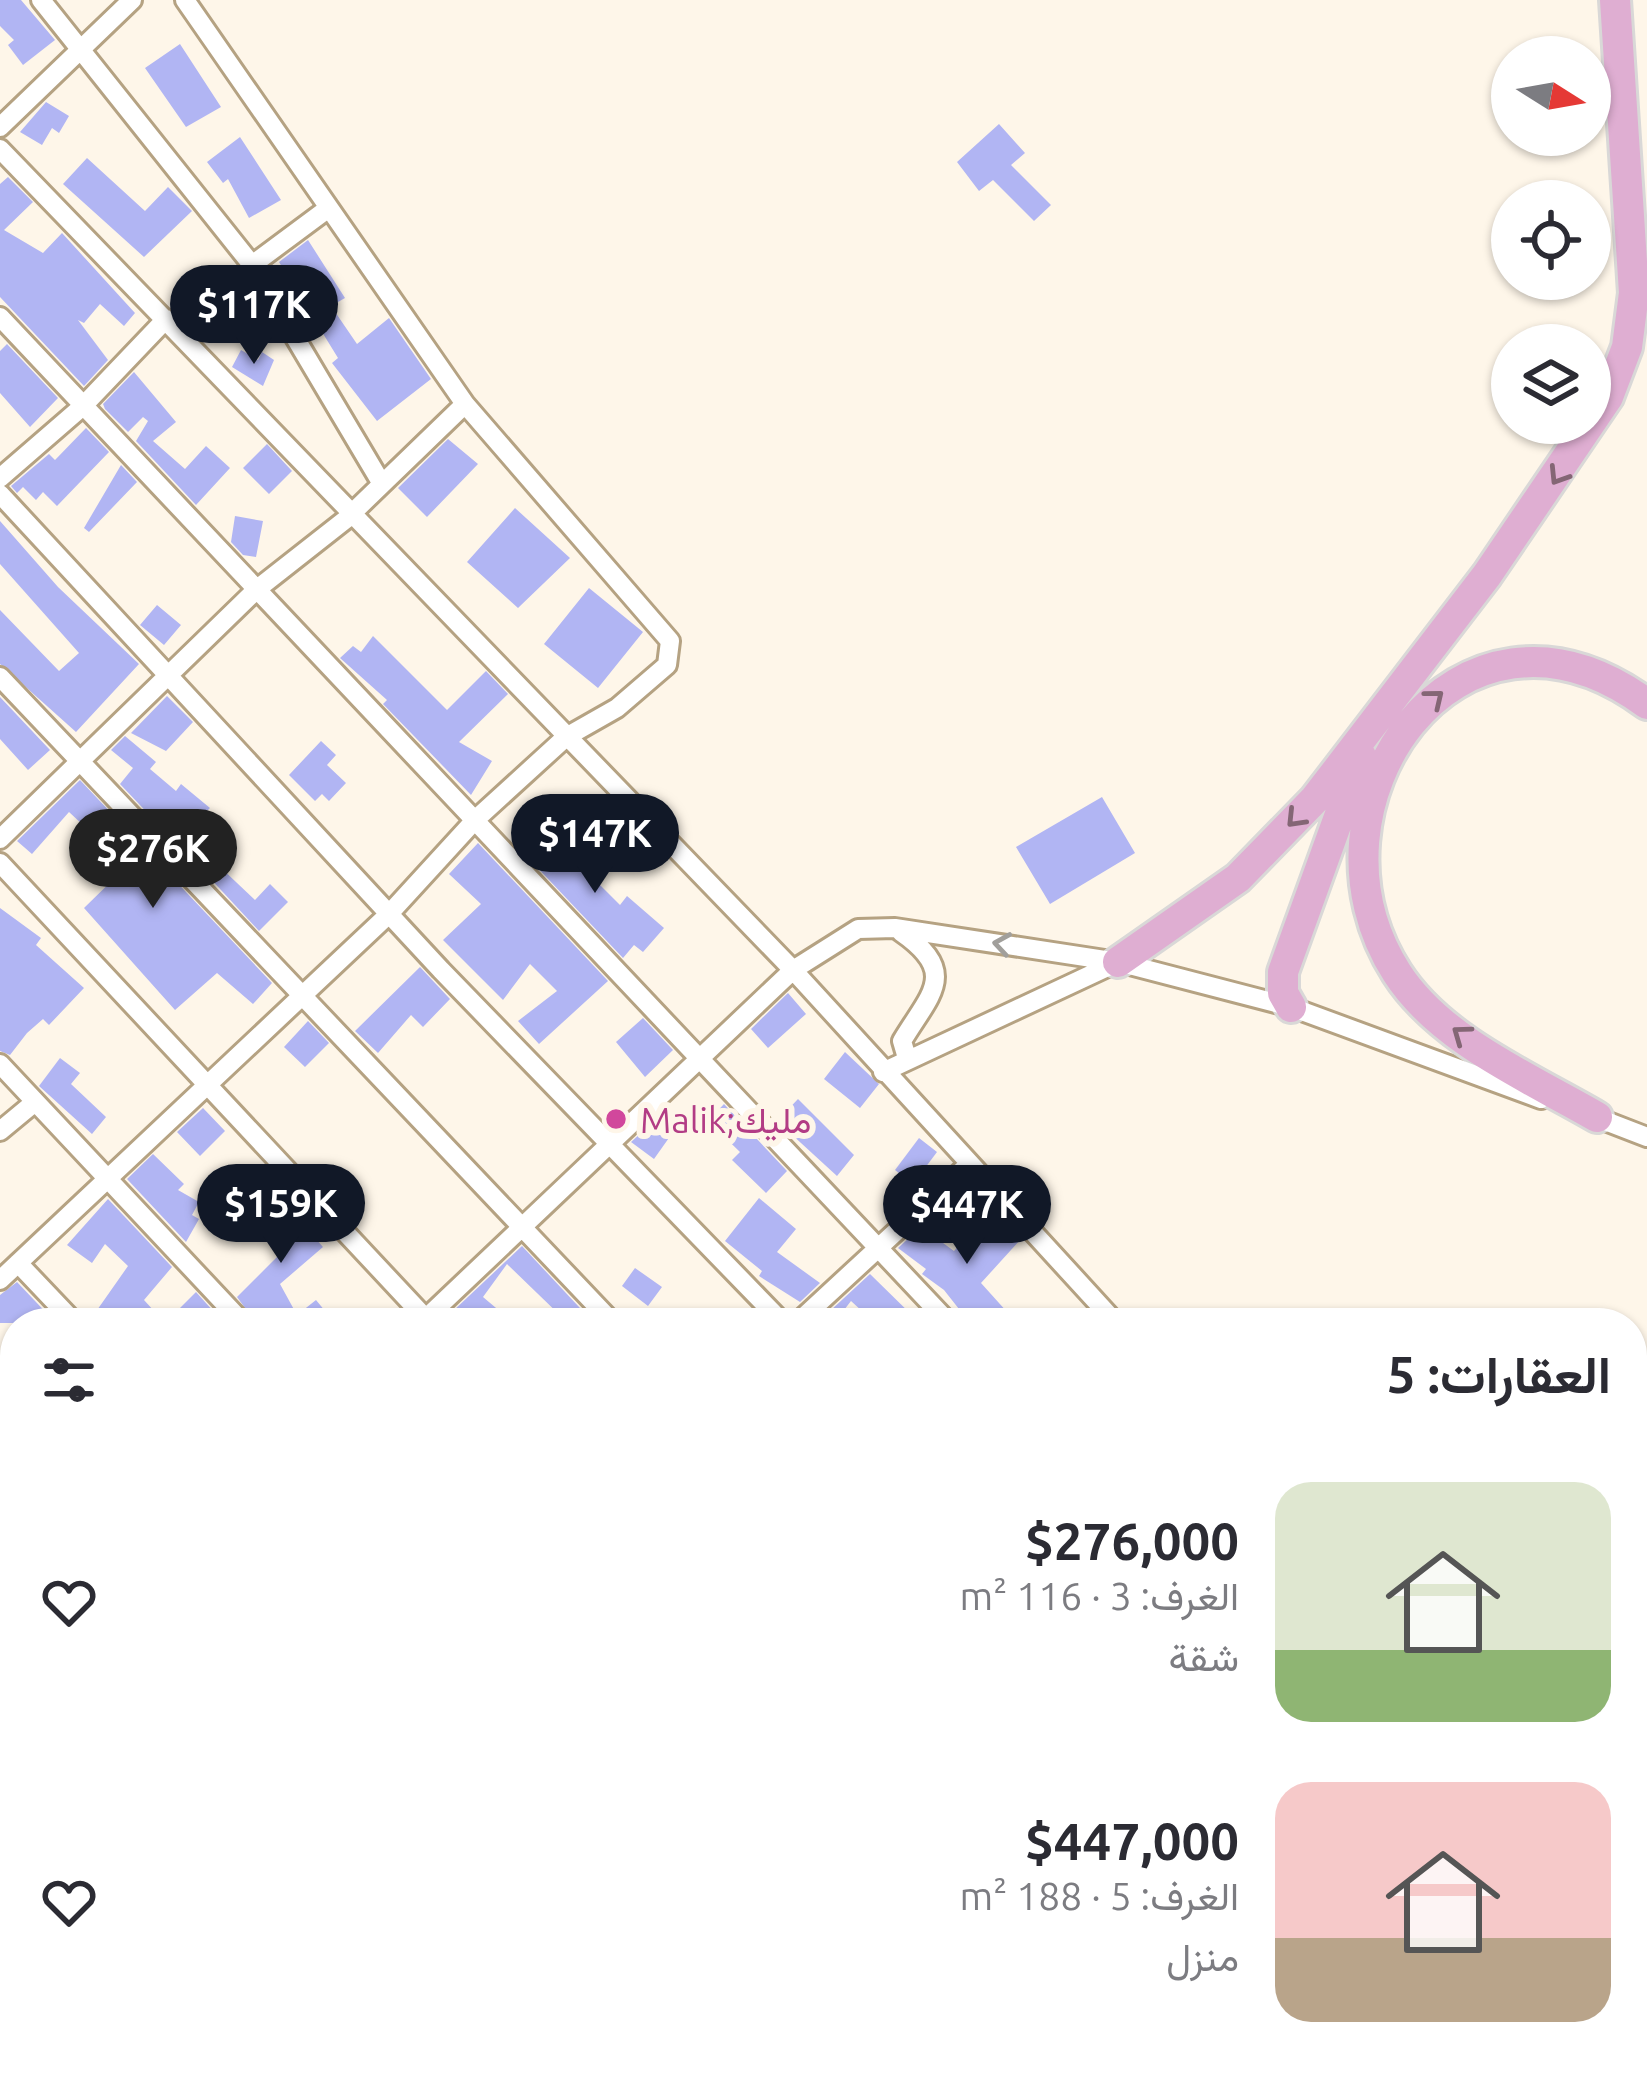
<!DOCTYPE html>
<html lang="ar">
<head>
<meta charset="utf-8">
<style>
  :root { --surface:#fff; --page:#f7f7f7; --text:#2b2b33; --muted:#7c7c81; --accent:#111827 }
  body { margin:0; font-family:Ubuntu,Vazirmatn,sans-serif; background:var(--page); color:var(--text); direction:rtl; height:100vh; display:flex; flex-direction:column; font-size:45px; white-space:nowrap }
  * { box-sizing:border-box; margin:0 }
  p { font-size:39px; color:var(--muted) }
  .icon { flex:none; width:66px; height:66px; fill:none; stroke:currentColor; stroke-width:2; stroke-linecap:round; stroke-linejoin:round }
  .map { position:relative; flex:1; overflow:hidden; direction:ltr }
  .sheet { position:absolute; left:0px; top:1308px; width:1647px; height:771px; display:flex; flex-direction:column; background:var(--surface); border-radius:48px 48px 0 0; box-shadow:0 3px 9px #0004; direction:rtl }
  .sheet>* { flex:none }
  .needle { width:78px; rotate:101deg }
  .controls { position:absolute; left:1491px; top:36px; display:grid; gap:24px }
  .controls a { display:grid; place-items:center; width:120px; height:120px; border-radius:50%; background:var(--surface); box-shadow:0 3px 9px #0004; font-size:60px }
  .price { position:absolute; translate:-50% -102px; padding:0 27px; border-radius:42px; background:var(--accent); color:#fff; font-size:39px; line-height:78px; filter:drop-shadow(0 3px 6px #0008) }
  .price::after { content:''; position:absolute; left:50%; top:72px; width:36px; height:27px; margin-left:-18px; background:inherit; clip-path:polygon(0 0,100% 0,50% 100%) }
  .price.on { background:#222; color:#fff }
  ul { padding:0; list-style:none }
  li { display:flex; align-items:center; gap:36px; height:300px; padding:0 36px }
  li span { display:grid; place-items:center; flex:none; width:336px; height:240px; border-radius:36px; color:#555 }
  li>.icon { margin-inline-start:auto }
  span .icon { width:144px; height:144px; fill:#fffc; stroke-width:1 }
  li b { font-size:51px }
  h2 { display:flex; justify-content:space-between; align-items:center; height:144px; padding:0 36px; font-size:51px }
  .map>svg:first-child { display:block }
  .building { fill:#b1b5f3 }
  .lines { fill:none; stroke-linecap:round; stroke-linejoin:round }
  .minor-casing { stroke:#b5a282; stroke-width:24 }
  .trunk-casing { stroke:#d9d8d7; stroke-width:36 }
  .minor { stroke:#fff; stroke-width:18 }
  .trunk { stroke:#dfaed2; stroke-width:30 }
  .oneway { stroke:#846675 }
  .oneway2 { stroke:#a19f9b }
  .hotel-dot { fill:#d1479c; stroke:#fef6e9; stroke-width:4.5 }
  .labels { text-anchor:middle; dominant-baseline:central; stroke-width:12; stroke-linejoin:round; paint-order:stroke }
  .hotel-label { font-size:36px; fill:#b23c85; stroke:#fef6e9; text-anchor:start }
</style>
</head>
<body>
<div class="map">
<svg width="1647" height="2077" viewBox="0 0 1647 2077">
  <rect width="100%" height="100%" fill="#fef6e9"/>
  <path class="building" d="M0,0H21L55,40L23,65L8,45L14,40L0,26Z
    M180,44L221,107L186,127L145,68Z
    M46,102L69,116L59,133L52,128L42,145L20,132Z
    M999,124L1025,153L1011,165L1051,205L1034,221L993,180L979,191L957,162Z
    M240,137L281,200L249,218L228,179L223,183L207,162Z
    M87,158L145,211L168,187L192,211L144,257L63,184Z
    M8,177L33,202L4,230L43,253L62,233L135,313L124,326L100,304L84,323L78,320L108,360L84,386L0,297V184Z
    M308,240L345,298L331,306L357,344L389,318L431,379L377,421L332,363L338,358L279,262Z
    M7,344L58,398L30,427L0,393V351Z
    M241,350L258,360L262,352L274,360L263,386L232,367Z
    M134,372L176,422L153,441L185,469L206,446L230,468L196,505L136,441L148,421L143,417L128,432L105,409L103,404Z
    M86,428L109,452L57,506L43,492L36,500L23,487L17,493L11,486L49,454L55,460Z
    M448,439L478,464L427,517L398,488Z
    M267,444L292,471L269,494L243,468Z
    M121,465L137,482L89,532L84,528Z
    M515,508L570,558L518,608L467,562Z
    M235,516L263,521L256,557L243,555L231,542Z
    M0,521L58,587L139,664L76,732L0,664V610L59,671L79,653L0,564Z
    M589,588L643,632L598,688L544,644Z
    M157,605L181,625L164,645L140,625Z
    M373,636L447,710L486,671L508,694L459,742L492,761L471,795L383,704L387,700L340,658L353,646L361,652Z
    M167,696L193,722L166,751L131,733Z
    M0,697L50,750L28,770L0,739Z
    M125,736L156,762L150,769L176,791L181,784L210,808L175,842L120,784L133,768L111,750Z
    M321,741L336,755L327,765L346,783L329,801L322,794L315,801L289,775Z
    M80,780L272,983L253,1004L217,973L175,1010L84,908L127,866L69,812L32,854L17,841Z
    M1102,797L1135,853L1050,904L1016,847Z
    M564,827L588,848L581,857L591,866L586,871L620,905L627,896L664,928L643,952L634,945L623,958L532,862Z
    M478,843L608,981L539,1044L518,1021L557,991L530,964L503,1000L443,940L481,904L449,874Z
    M218,865L255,900L270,884L288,902L259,931L208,876Z
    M0,908L41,938L36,945L84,988L49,1025L43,1019L27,1033L10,1055L0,1051Z
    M420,967L450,999L423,1027L411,1015L378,1053L355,1031Z
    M788,993L806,1014L768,1048L751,1029Z
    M643,1018L673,1050L645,1077L616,1042Z
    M308,1021L329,1043L305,1067L284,1047Z
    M845,1052L879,1084L860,1108L824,1079Z
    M60,1058L80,1073L71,1084L106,1117L92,1134L39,1086Z
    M798,1099L854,1155L837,1176L777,1121Z
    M724,1104L787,1171L766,1193L732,1160L740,1152L708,1121Z
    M203,1108L225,1131L200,1156L177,1132Z
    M653,1122L671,1135L654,1159L631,1142Z
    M919,1138L937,1152L913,1184L895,1170Z
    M153,1154L184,1184L178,1190L199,1202L192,1215L199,1219L186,1242L127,1179Z
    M267,1184L323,1247L280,1284L297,1315L316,1300L335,1323H256L237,1297L288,1246L248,1206Z
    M759,1198L796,1229L777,1252L820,1283L800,1302L759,1276L762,1271L725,1241Z
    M108,1199L172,1267L144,1300L165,1323L196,1292L224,1323H88L128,1266L105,1244L92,1263L67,1245Z
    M991,1210L1021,1239L981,1283L1017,1323H970L944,1290L922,1274L926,1269L898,1248L921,1227L954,1251Z
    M522,1246L594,1323H568L507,1264L483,1297L514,1323H466L452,1312Z
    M635,1268L662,1287L648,1306L622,1286Z
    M870,1274L920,1323H875L851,1301L834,1323H817Z
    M17,1282L55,1322L54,1323H0V1295Z"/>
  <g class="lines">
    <g class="minor-casing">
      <path id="minor" d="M41,0L252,265L382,484
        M0,127L132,0
        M0,149L793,970L1116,1323
        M252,265L326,210
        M0,317L949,1323
        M0,478L83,406L166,319
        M0,494L441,970L783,1323
        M0,677L613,1323
        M0,839L256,590L345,520L465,404
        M0,863L430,1323
        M901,932C960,973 930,994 902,1041L907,1058
        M0,1064L243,1323
        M883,1072L1118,962
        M1590,1115L1647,1137
        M0,1131L35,1102
        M18,1263L75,1323
        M0,1280L389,914L475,820L566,737L617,708L667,665L670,641L465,404L185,0
        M421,1323L793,970L858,929L895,928L1118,962L1291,1007L1541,1099
        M797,1323L968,1165
        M0,1439L15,1424
        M0,1587L15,1572
        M0,1718L15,1704
        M0,1726L15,1742
        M327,2064L340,2077
        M669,2064L681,2077
        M1123,2064L1135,2077
        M397,2077L410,2064
        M606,2077L620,2064
        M783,2077L797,2064
        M968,2077L982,2064
        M1150,2077L1164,2064"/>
    </g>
    <g class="trunk-casing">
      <path id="trunk" d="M1118,962L1238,878L1315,799L1487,575L1608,397L1627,347L1634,293L1615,0
        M1291,1007L1283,993V972L1361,756
        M1597,1117C1530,1078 1440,1040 1397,973C1290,806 1457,564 1647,704"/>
    </g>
    <use href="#minor" class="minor"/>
    <use href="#trunk" class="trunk"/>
  </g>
  <defs><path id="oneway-chevron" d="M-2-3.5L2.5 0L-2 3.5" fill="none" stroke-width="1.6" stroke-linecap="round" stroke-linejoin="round" transform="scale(3)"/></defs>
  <g class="oneway">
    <use href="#oneway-chevron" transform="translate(1558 476) rotate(122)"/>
    <use href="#oneway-chevron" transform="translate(1435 698) rotate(-39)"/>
    <use href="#oneway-chevron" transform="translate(1295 819) rotate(134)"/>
    <use href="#oneway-chevron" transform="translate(1461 1034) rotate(-144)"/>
  </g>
  <use class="oneway2" href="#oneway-chevron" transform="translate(1002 944) rotate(-171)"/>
  <circle class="hotel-dot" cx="616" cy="1119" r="12"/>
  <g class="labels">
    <g class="hotel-label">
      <text x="640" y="1119">Malik;مليك</text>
    </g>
  </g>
</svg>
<div class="controls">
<a><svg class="needle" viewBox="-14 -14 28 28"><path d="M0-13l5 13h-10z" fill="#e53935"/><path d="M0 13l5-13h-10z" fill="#7c7c81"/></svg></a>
<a><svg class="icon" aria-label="locate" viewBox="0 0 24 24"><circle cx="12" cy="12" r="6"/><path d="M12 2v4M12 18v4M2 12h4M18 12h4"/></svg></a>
<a><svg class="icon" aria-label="layers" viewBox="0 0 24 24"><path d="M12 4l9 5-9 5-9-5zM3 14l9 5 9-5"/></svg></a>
</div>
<b class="price" style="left:254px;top:367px">$117K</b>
<b class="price" style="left:595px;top:896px">$147K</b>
<b class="price on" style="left:153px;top:911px">$276K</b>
<b class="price" style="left:281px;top:1266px">$159K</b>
<b class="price" style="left:967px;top:1267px">$447K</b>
<section class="sheet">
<h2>العقارات: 5<svg class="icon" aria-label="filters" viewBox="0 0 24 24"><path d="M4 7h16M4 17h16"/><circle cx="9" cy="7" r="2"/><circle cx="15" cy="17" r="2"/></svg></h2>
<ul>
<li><span style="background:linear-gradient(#dfe7d0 70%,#8fb573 0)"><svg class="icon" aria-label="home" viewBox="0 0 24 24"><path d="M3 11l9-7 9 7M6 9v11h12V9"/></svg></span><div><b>$276,000</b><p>الغرف: 3 · 116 m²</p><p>شقة</p></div><svg class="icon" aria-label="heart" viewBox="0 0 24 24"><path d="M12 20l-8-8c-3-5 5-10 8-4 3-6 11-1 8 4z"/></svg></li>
<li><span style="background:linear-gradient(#f6c9c9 65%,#b9a48a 0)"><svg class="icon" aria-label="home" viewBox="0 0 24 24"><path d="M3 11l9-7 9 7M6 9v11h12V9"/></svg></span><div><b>$447,000</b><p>الغرف: 5 · 188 m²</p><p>منزل</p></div><svg class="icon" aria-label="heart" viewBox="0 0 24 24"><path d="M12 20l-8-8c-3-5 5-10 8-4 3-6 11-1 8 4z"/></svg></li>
</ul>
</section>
</div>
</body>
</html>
